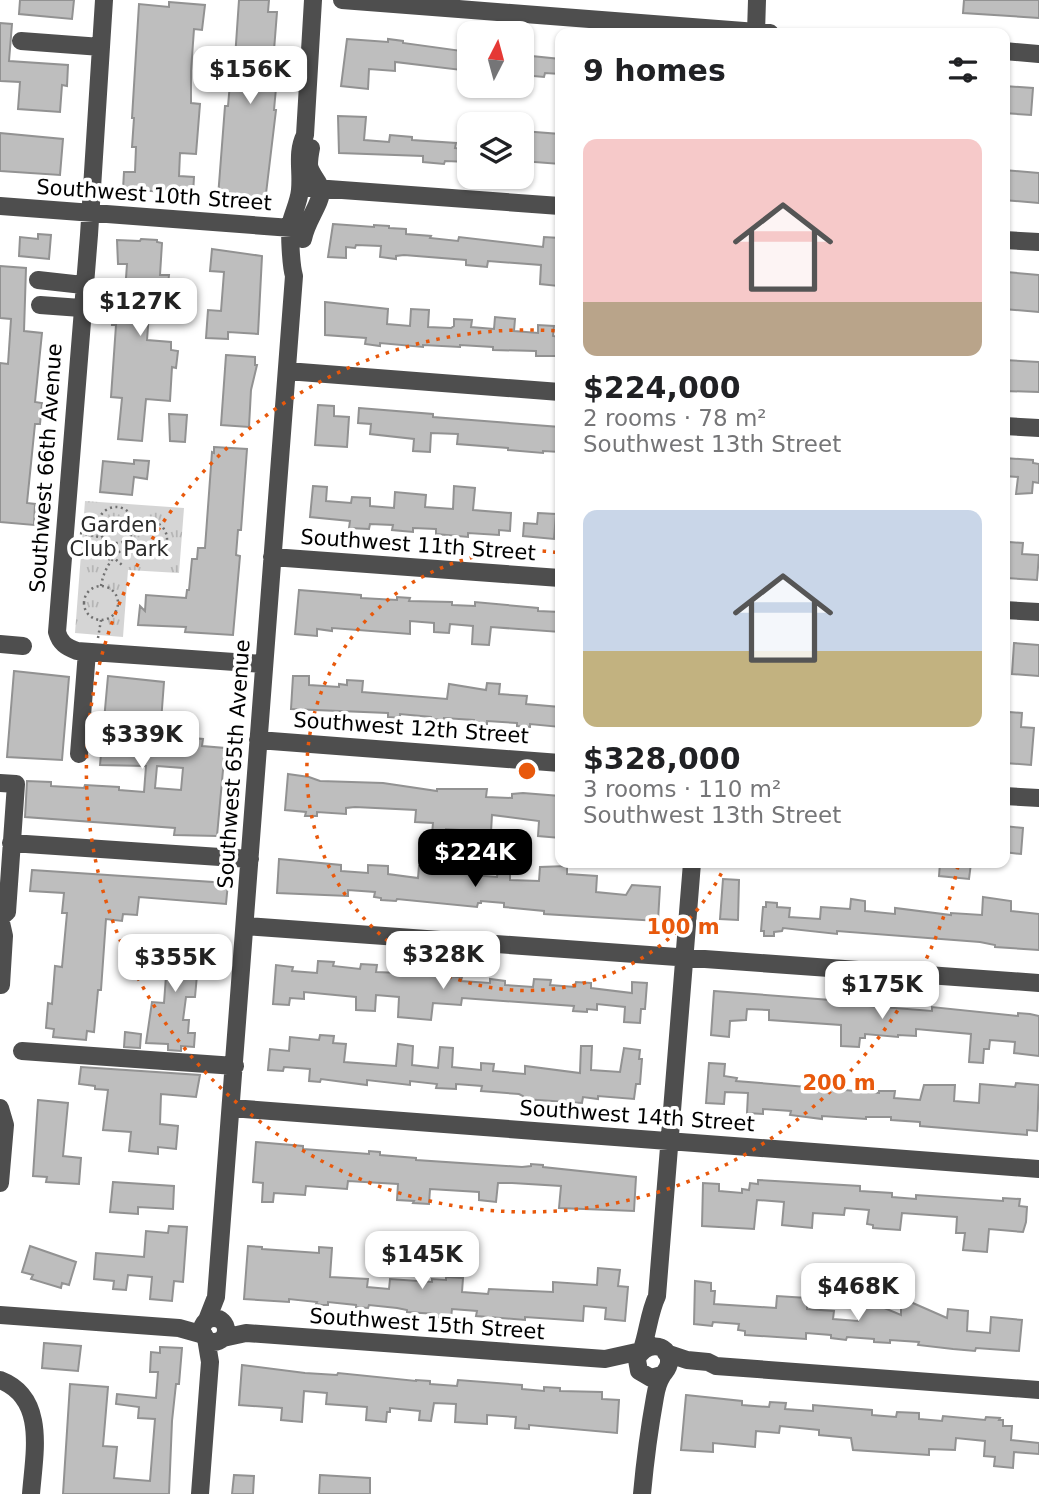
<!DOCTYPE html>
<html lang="en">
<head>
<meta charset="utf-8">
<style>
  :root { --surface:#fff; --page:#f6f6f6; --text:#202124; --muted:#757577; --accent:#000 }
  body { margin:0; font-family:"DejaVu Sans",sans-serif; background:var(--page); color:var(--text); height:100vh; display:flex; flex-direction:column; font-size:26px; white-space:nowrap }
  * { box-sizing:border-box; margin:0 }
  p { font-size:23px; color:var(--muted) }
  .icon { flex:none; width:38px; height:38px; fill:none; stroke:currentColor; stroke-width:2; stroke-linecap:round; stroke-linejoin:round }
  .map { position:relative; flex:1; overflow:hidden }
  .sheet { position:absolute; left:555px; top:28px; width:455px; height:840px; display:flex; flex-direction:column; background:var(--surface); border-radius:14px; box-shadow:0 2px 5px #0004 }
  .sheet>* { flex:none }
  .needle { width:46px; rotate:6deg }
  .fabs { position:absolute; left:457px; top:21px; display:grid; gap:14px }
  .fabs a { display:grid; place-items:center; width:77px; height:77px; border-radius:14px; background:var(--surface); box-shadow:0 2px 5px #0004; font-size:35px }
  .price { position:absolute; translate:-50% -60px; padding:0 16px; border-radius:14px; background:#fff; color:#222; font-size:23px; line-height:46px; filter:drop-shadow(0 2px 4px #0008) }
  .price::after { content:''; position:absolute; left:50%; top:42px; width:21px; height:16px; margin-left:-10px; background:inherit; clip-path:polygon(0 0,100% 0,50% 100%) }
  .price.selected { background:var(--accent); color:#fff }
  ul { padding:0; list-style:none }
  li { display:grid; align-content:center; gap:14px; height:371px; padding:0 28px }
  li span { display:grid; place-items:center; height:217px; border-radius:14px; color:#555 }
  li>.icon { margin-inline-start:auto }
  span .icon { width:126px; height:126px; fill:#fffc; stroke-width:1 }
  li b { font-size:30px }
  h2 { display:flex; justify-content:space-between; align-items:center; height:84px; padding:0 28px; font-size:30px }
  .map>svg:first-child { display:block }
  .park { fill:url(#park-tufts) }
  .building { fill:#bebebe; stroke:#929292; stroke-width:2; fill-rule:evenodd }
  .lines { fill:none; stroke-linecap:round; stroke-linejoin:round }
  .path { stroke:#707070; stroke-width:2.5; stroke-dasharray:2 3.5; stroke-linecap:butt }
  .minor { stroke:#4e4e4e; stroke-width:18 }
  .ring { fill:none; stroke:#e8590c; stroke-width:3.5; stroke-dasharray:3.5 7 }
  .labels { text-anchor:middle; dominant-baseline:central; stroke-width:7; stroke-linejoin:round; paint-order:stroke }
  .street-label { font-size:21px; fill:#000; stroke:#fff }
  .park-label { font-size:21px; fill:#2c2c2c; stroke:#fff }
  .centre { fill:#e8590c; stroke:#fff; stroke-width:3.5 }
  .ring-label { font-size:21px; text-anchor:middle; font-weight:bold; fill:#e8590c; stroke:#fff; stroke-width:7; stroke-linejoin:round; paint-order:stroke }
</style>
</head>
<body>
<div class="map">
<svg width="1039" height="1494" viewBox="0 0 1039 1494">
  <defs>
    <pattern id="park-tufts" width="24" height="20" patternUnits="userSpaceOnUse" patternTransform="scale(1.75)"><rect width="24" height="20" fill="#d5d5d5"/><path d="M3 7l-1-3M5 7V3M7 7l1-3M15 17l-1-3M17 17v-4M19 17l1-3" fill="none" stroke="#b5b5b5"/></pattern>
  </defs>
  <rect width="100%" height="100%" fill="#fff"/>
  <path class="park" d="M85,501L184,508L179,573L128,570L123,637L75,633Z"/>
  <path class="building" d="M20,0H74L72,19L19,14Z
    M239,0H269L268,12H277L272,76L277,77L274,110H276L265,202L218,197L225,106H228L231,72L234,73Z
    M964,0H1039V18L963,13Z
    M169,2L205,5L202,30L194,29L191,71V103L200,104L196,154L180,153L179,176L194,177L193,194L123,189L124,172H135L136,147H132L134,118H132L139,4L169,7Z
    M0,23L12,24L9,61L68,65L67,86L62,85L60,112L18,109L20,82L0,81Z
    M347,39L388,42V39L403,41V43L462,51L461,70L395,62V71L369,69L368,89L341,86Z
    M522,55L560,59V74L545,73L544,77L522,75Z
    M1004,86L1033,88L1031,115L1004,113Z
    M338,116L366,117L364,140L389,142L390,135L412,137V140L456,143L455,148L469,149V162L445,161L444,164L423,162V156L339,153Z
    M522,131L560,134V164L522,161Z
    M0,133L63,139L60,175L0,171Z
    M1004,170L1039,173V203L1004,200Z
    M333,224L374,227V225L389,226V228L406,229V234L431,236L430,238L458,241L459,237L543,247L544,237L560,238L558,286L540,284L541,265L488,261L487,267L466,265V260L404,255L396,256V259L380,257L381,246L356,245L355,248L346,247V258L328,257Z
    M38,234L51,235L49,259L19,256L20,237L38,239Z
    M141,239L157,240V242L162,243L160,275H169L166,302L150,300L147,340L171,342V350L178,351L176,368L172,367L170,401L146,399L142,441L118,439L122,398L111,397L116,325H112L114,305L124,306L127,264H118L117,240L140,241Z
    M212,249L262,256L258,334L228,332V339L206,338L208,310L221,311L224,272L210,271Z
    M0,266L26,268L24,331L42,333L35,402L42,403L40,424H35L27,503L35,504L34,525L0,522V363L8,364L11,319L0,318Z
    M1006,272L1039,275V312L1004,309Z
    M325,302L388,309L387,324L410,326L411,309L429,310L428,327L451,328L454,326V319L472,320L471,327L494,329L495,317L515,319L514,331L538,333V325L554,326L553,336L560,337V356H536V351L493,350V347L460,345V347L423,345V347L380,343V346L365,344L366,338L325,335Z
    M226,355L255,357V365H257L251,390L249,427L221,425Z
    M1004,360L1039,362V392L1004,391Z
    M318,405L334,406V416L349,417L347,447L315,445Z
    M359,408L433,414V417L560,427V452L543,451V453L508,450V448L457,444L458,434L431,433L430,452L413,451L414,439L370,434L371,424L358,423Z
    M169,414L187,415L185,442L170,441Z
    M214,447L247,449L241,530H238L236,555L240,556L233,635L185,632L186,627L138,625L140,606L145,611L146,595L186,598L187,590H189L192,559H197L198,548H205L212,452L214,453Z
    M1004,458L1033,460V463L1039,464V483L1033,482L1032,493L1016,494L1018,477L1004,476Z
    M134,460L149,461L147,479L134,477L132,495L100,492L103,461L134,464Z
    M313,486L327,487L326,501L351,503L352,497L370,498V506L394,508L395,492L426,495L425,507L453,509L454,486L475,488L473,510L511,513L510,531L499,530V535L468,533V537L436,534V529L413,528V532L392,530L393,525L370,524L369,529L349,528L350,521L310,517Z
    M538,513L556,514L554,539L523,536L524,523L537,524Z
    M1009,542L1023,543L1022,554L1039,555L1037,580L1006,578Z
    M299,590L361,595V598L397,600V597L410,598L409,601L452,602V605L475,606V602L538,608V611L560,612V632L491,627L489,645L472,644L473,626L450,624L449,633L434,632V623L410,621V634L332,628V631L317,629V636L295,634Z
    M1014,643L1039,645V676L1012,674Z
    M14,671L69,677L62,760L7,757Z
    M108,676L164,682L160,735L203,739L202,746L225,748L217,836L174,835L175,828L25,817L27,781L51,782V786L84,788L85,785L119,787V790L144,792L146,766L100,765ZM157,766L183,768L181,790L155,788Z
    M293,676H309V685L339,687V684L347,685V680L363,681L362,692L447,699L449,684L486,690L487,683L500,684L499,694L527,696L526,704L560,707V727L530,724V727L517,726V723L487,721V724L474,723V720L444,718V720L431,719V717L400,714V718L388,717V713L291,709Z
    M1009,712L1022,713L1021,727L1034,728L1031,765L1005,763Z
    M288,774L309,777L320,781L383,783L437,791V789H487L486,797L512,798V794L523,793L560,796V838L538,836L539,821L492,815L491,832L446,829V834H432L433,823L415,822L416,810L355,807L346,808V814L317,812V816H305L306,812L285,810Z
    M1004,826L1023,828L1021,854L1004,852Z
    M279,859L341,865V871L368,873V865L388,866V874L418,878L419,866L473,868L472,875L497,877L498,870L510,871V880L539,881L540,867L567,866V874L597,876L596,892L626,895L632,885L660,887L658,921L544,914V911L504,907V903L481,901V903H478L477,907L397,899L396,901L381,900V898L374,897L375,892L348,890V896L277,893Z
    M940,863H971L969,879L939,876Z
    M32,870L228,883L226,904L139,897L137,915L123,914L122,921L106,919L101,990H98L94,1032L87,1031L86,1040L53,1037L54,1029L46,1028L48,1003L52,1004L55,966L62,967L67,913H62L64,893L30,891Z
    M723,879L739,880L738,920L720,919Z
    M983,897L1011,901V911L1039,914V950L995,947V945L980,942L837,931V934L783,928L782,931L774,932V936H764V931H761L763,907H766V902L777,903V907L790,908L789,917L820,919L821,907L850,909L851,899L865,901V911L895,914V908L951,915V913L982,915Z
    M153,938L198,942L197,959H201L200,975H197L195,997H186L183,1020H189L188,1033H195L194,1047L181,1046V1051L168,1050V1044L146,1043L152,1002L164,1003L166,976H164L165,955L152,954Z
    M318,961L334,962L333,966L360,969L361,964L377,965L376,972L401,973V971L420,972V969L438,970L437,975L462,977L461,981L490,983V979L505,981V985L533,987L534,979L551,980L550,985L575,987L576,982L591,983V988L632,993V982L647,983L645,1009H641L640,1023L624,1022L625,1007L597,1004V1010L587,1009V1012L573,1011L574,1006L462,998L461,1005L433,1003L431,1020L398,1017L399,997L376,995L375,1011L356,1010V997L304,992V999L290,998L289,1005L273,1004L276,965L293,967L292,971L317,973Z
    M714,991L831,1000L857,1003V1005L932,1011V1007L1018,1016V1013L1030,1014L1039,1016V1056L1014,1053L1015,1042L990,1040L989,1049H984L983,1063L969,1062L971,1034L916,1029V1036L898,1035V1037L865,1034V1038H860L859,1047L841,1046V1025L769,1020V1010L747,1009L746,1020L730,1021L729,1037L711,1035Z
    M125,1032L141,1034L140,1048L124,1047Z
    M320,1035L334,1036L333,1043L346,1044L344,1062L396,1066L398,1044L413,1046L412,1065L438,1068L440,1047L453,1048L452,1067L481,1070V1063L494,1064L493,1071L525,1074V1066L580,1073L581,1046H592L591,1070L620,1072L624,1048L640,1050L639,1059H642L640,1084H636L634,1099L598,1096V1099L583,1097L582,1103L523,1099V1096L519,1094L481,1091L482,1086L456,1084V1089L436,1088L437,1084L410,1081V1085L367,1080V1085L321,1079L320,1082L309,1081L310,1069L284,1067L283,1071L268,1070L270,1049L289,1051L290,1037L319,1040Z
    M709,1063L725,1064L724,1076L737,1078L736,1081L879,1093V1091H895L894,1098L920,1100L924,1085H955L954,1101L979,1103L980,1084L1015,1087L1016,1083L1039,1085L1037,1131L1027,1130V1135L920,1126V1122L891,1120V1117H866V1119L822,1116V1119L790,1115L791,1111L763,1109V1114L747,1113L748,1093L725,1092L724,1104L706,1103Z
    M81,1067L200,1075L196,1097L161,1094L160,1124L178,1126L176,1149L158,1147V1154L129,1151L131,1132L103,1130L108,1090L95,1089V1086L79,1084Z
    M38,1100L68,1103L63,1156L81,1158L79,1184L46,1182L47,1177L33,1176Z
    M256,1142L303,1146V1149L369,1154V1151L380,1152V1155L416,1158V1160L522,1167L531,1166V1164L543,1165V1167L636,1177L634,1211L559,1208L561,1186L512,1183H498L496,1202L479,1200V1192L430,1189L429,1204L413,1203L414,1201L397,1200L398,1184L348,1181L347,1189L306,1186L305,1195L274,1193L273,1202H262L263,1183L253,1182Z
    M758,1180L860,1186V1191L892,1193V1197L916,1199V1195L1003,1201V1198L1020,1199L1019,1206L1027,1207L1026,1222L1023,1232L989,1229L987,1252L963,1250L965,1233H956L957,1217L902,1213L900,1230L886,1229L873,1228V1225L867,1224L869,1210L845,1208L844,1215L813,1213L812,1228L782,1225L784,1202L757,1200L754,1229L702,1226L703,1183L719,1184V1191L742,1193V1189L749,1190L750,1183L758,1184Z
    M113,1182L174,1186L173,1209L138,1207V1214L110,1212Z
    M169,1226L187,1227L183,1282L174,1281L172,1301L150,1299L152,1277L128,1275L126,1290L113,1289L114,1281L94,1279L96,1253L144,1257L146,1231L168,1233Z
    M30,1246L76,1262L69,1285L62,1283L61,1288L31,1279L33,1275L22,1272Z
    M248,1246L262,1247V1249L319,1253V1247L332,1248L330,1277L368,1279L367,1287L389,1289L390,1279L432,1282V1279L446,1280V1277L463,1278L462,1292L488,1294L489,1289L553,1292V1282L597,1285L598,1268L620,1270L618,1286L628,1287L625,1321L605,1319L606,1308L584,1306L583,1321L525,1317V1320L476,1316L477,1311L452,1309L451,1318L435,1317L436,1314L407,1312V1310L397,1308L369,1305L368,1308L356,1307V1305L328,1302V1305H322L316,1304L317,1302L289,1299V1302L244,1299Z
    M695,1281L711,1283V1291H715L714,1304L776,1308L777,1296L807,1298V1309L834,1311L833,1319L858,1321L862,1304L870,1302L901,1315V1306H905L906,1300L947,1318L948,1309L968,1311L967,1331L990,1333L991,1317L1022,1320L1019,1351L976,1348L975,1351L953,1349L918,1345L919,1342L890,1340V1343L874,1342V1339L847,1337L846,1340L831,1338V1335L806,1333V1339L745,1335V1331L738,1330L739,1324L713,1322L712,1326L694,1324Z
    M44,1343L81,1346L78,1371L42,1368Z
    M160,1347L182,1348L179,1384H176L172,1421L169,1494H63L70,1384L108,1387L103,1446L117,1447L114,1478L150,1481L155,1419L138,1418L139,1407L116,1404L117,1394L156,1398L158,1372H150L151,1352L160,1353Z
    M242,1365L305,1373L337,1375L338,1373L416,1381V1380L430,1381V1384L457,1386L458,1380L522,1385V1389L544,1391V1387L560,1388V1391L602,1392V1399L619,1400L617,1433L529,1425V1429L515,1428L516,1417L487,1415V1424L455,1422L456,1404L434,1403L431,1421L419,1420L420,1411L390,1408V1412H387L386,1422L366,1420L367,1407L326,1404L327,1393L304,1391L302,1422L281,1420L282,1408L239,1405Z
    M686,1395L742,1401V1405L769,1407L770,1402L786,1403L785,1409L813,1411V1405L872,1410V1415L896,1417L897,1412L919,1413V1419L942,1421L943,1416L985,1420L986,1417L1000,1418L999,1420H1003V1426H1012L1011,1440L1039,1443V1454L1014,1452L1013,1468L994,1466L995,1457L984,1456L985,1441L956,1438L955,1450L929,1449V1455L883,1452L853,1450L851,1438L819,1435V1430L780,1426L779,1433L756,1431L755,1447L713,1443V1452L681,1450Z
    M234,1475L254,1476L253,1494H232Z
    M320,1475L370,1478V1494H319Z"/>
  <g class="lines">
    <path class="path" d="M98 525a18 18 0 1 1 36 0a18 18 0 1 1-36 0Z
      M131 539a18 18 0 1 1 36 0a18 18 0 1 1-36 0Z
      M80,533L104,538L113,557L122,565
      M103,557L111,560
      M101,586C104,567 115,552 132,543
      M84 603a17 17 0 1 1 34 0a17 17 0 1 1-34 0Z
      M98,638L101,620"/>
    <path class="minor" d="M104,0L89,235L57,632C60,643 66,647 77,651L264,664
      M342,0L770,33
      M756,33L757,0
      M21,41L101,47
      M1004,51L1039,54
      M301,187L560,206
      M0,206L305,229
      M303,239C306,221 321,204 321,191C320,181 310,175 309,165C309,160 310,153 311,148
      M1004,240L1039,242
      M38,280L83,285
      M40,305L81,308
      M287,371L560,392
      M1004,426L1039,428
      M272,557L560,578
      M1004,610L1039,612
      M0,644L23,646
      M258,740L560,763
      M79,754L87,652
      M0,783L16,784L7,912L0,918
      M1004,796L1039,798
      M11,843L250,859
      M0,918L4,936L1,985
      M245,926L1039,983
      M22,1051L235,1066
      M0,1108L5,1125L0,1183
      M231,1108L1039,1169
      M0,1315L179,1328L204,1335
      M202 1330a12 12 0 1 1 24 0a12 12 0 1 1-24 0Z
      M207,1320L216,1297L294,276C291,266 289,232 291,222C294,211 299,201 300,190C302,170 296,153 305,135L313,0
      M223,1338L246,1333L605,1359L641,1351
      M642,1349C648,1332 649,1313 657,1296L692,863
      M666,1353L687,1360L708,1362L716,1366L1039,1390
      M0,1380C47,1398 34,1454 31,1494
      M200,1494L210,1362L206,1338
      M642,1494C645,1461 649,1430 655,1397C656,1391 658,1382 662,1376C664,1372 669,1369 669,1362C670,1341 642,1342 637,1360L639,1371L651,1378L662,1375"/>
  </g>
  <g class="ring">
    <path d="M726 864A220 220 0 1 1 560 553"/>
    <path d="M958 866A441 441 0 1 1 558 331"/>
  </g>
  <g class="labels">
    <g class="street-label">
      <text transform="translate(154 195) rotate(4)">Southwest 10th Street</text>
      <text transform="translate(46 468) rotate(-86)">Southwest 66th Avenue</text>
      <text transform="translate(418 545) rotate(4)">Southwest 11th Street</text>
      <text transform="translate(411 728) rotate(4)">Southwest 12th Street</text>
      <text transform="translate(234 764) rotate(-86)">Southwest 65th Avenue</text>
      <text transform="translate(637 1116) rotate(4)">Southwest 14th Street</text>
      <text transform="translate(427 1324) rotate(4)">Southwest 15th Street</text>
    </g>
    <g class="park-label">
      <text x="119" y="525">Garden<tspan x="119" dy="24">Club Park</tspan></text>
    </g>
  </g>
  <circle cx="527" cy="771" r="10" class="centre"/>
  <g class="ring-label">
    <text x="683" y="934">100 m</text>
    <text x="839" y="1090">200 m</text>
  </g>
</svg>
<div class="fabs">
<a><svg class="needle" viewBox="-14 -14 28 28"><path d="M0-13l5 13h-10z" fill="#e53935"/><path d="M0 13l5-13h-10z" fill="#757577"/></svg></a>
<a><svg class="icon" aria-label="layers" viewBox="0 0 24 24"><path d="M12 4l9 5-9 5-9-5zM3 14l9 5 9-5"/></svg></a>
</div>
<b class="price" style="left:250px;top:106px">$156K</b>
<b class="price" style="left:140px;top:338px">$127K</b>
<b class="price" style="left:142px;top:771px">$339K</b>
<b class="price selected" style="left:475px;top:889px">$224K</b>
<b class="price" style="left:443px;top:991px">$328K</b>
<b class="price" style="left:175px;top:994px">$355K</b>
<b class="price" style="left:882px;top:1021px">$175K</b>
<b class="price" style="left:422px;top:1291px">$145K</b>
<b class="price" style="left:858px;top:1323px">$468K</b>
<section class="sheet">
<h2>9 homes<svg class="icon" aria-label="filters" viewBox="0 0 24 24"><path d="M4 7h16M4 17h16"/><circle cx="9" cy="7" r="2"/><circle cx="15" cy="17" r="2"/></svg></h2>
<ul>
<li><span style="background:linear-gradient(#f6c9c9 75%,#b9a48a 0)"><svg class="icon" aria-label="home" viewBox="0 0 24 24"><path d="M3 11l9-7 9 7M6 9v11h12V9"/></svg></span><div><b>$224,000</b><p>2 rooms · 78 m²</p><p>Southwest 13th Street</p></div></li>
<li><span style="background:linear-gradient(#c9d6e8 65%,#c2b280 0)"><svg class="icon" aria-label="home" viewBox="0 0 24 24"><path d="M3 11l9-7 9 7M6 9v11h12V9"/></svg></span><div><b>$328,000</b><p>3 rooms · 110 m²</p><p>Southwest 13th Street</p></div></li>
</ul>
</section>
</div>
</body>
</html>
